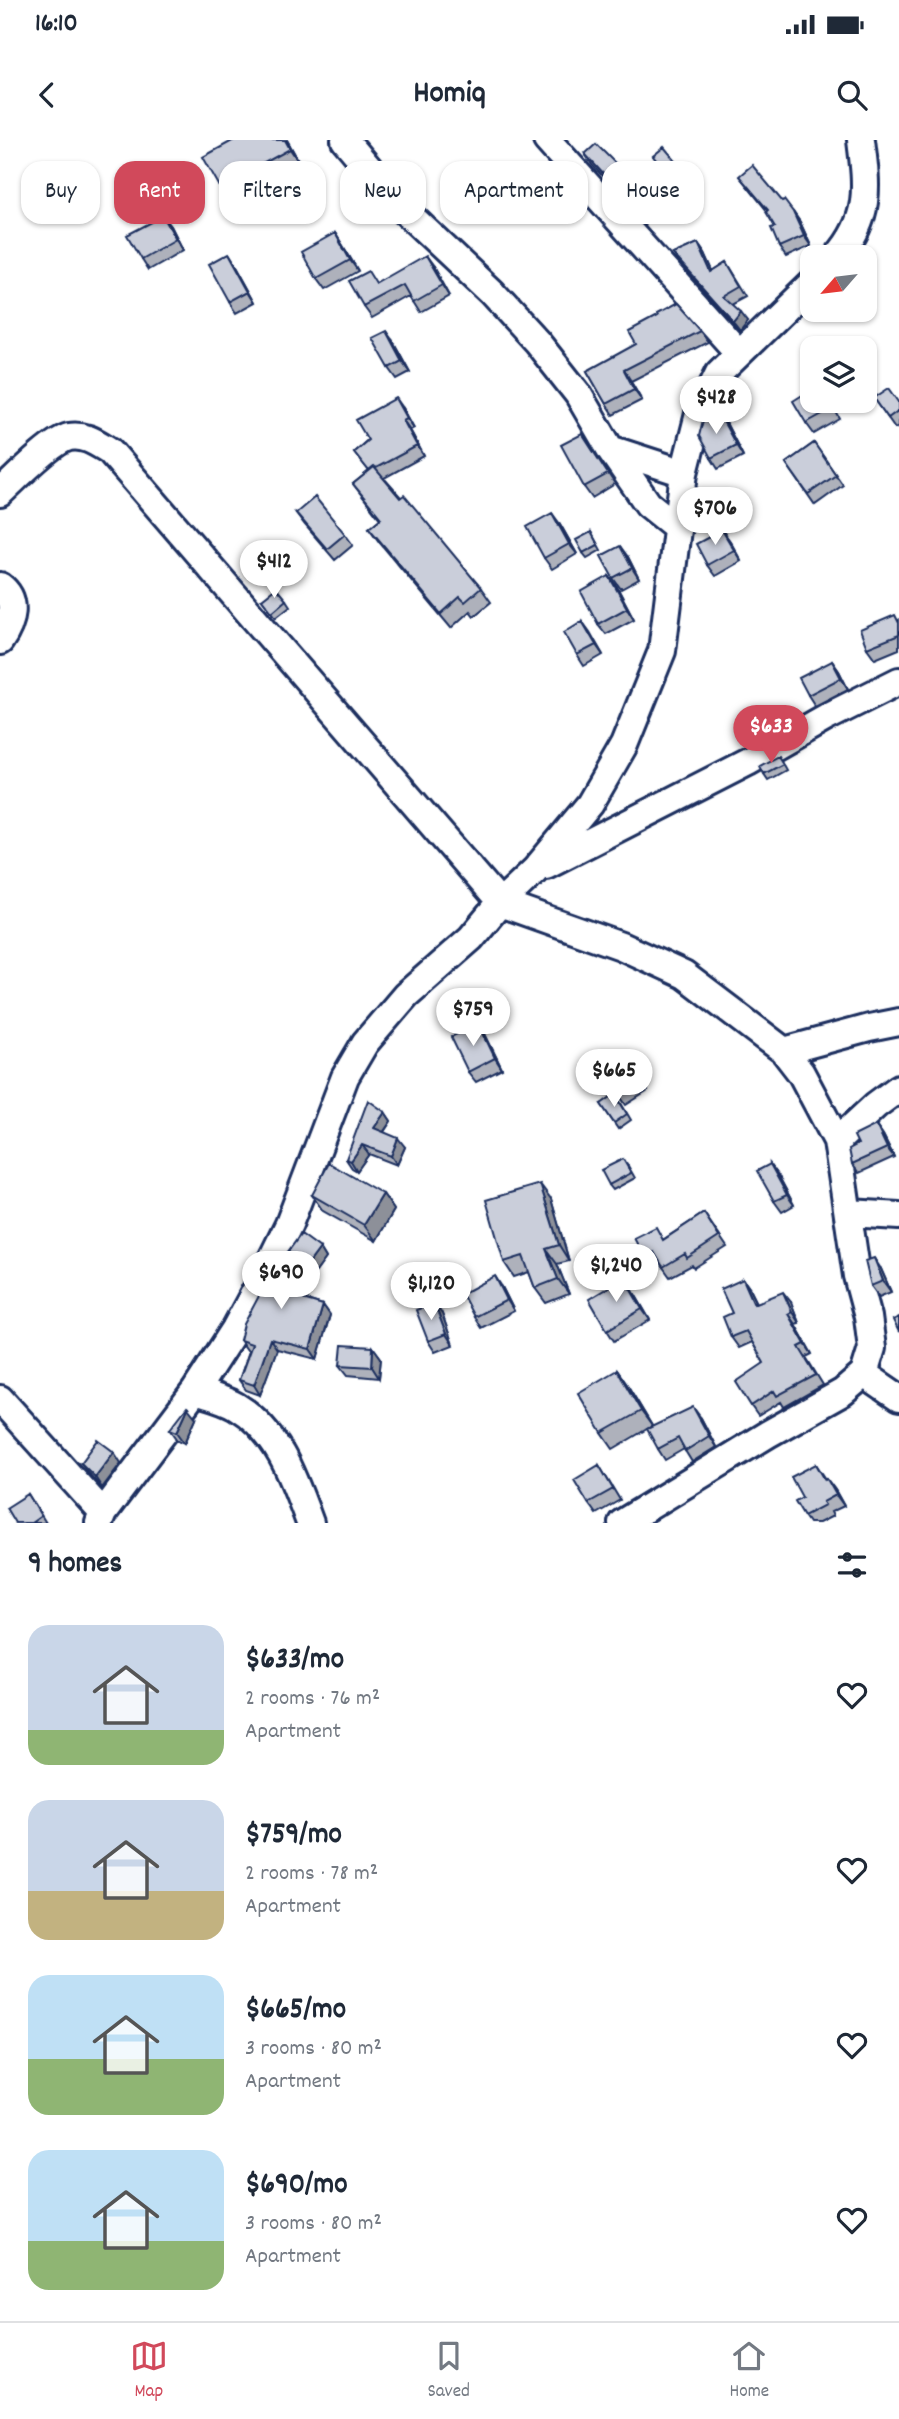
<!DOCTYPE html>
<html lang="en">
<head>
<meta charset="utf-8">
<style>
  :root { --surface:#fff; --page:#f2f2f3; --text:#1f2937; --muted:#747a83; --line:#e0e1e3; --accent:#d1495b }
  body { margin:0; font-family:Dekko,sans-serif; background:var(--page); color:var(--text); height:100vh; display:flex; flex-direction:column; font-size:26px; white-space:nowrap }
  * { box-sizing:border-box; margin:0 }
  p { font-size:23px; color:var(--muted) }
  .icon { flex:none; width:38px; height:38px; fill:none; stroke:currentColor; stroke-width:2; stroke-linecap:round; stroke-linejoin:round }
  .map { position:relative; height:1383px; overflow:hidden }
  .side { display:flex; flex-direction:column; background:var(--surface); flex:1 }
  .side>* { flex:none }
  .banner { position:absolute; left:21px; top:21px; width:858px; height:63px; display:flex; gap:14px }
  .needle { width:46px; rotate:242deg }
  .controls { position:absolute; left:800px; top:105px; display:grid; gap:14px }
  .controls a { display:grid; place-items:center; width:77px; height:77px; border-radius:14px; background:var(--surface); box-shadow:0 2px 5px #0004; font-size:35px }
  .price { position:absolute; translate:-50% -60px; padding:0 16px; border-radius:24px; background:#fff; color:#222; font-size:23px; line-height:46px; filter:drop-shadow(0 2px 4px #0008) }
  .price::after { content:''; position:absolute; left:50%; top:42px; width:21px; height:16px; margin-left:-10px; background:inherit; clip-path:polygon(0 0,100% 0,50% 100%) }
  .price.current { background:var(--accent); color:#fff }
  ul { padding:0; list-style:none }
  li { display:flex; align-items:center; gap:21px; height:175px; padding:0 28px }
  li span { display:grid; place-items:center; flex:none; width:196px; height:140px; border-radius:21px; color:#555 }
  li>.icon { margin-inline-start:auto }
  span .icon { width:84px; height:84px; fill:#fffc; stroke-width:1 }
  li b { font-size:30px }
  h2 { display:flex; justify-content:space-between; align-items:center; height:84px; padding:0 28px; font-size:30px }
  .chip { padding:0 24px; border-radius:21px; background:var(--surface); box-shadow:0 2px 5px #0004; font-size:24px; line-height:63px }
  .chip.current { background:var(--accent); color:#fff }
  .status { display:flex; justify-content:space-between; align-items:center; height:49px; padding:0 35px; background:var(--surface); direction:ltr }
  .status svg { height:19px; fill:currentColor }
  header { display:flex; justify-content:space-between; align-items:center; height:91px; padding:0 28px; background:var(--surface); font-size:32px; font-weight:700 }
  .menu { display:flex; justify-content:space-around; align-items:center; height:98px; border-top:2px solid var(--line); background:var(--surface); font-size:19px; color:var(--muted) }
  .menu a { display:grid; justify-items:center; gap:4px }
  .menu .current { color:var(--accent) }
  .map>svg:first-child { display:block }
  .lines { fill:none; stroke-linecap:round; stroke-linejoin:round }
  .minor-casing { stroke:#1b2f5e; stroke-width:32 }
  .minor { stroke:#fff; stroke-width:26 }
  .wall { fill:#aeb1bb; stroke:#1b2f5e; stroke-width:2 }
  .shaded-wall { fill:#8d9099; stroke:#1b2f5e; stroke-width:2 }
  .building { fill:#caceda; stroke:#1b2f5e; stroke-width:2 }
</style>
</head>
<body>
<div class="status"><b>16:10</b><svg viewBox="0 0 49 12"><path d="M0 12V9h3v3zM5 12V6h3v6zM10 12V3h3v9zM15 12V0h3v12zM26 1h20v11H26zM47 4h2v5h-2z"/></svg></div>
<header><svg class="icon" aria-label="back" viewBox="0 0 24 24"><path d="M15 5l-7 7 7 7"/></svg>Homiq<svg class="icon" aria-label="search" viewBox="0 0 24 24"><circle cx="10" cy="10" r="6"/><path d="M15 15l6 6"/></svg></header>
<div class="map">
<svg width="899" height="1383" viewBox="0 0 899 1383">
  <rect width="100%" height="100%" fill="#fff"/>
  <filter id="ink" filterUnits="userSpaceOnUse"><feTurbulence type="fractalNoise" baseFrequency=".0143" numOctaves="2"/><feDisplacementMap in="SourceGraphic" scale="14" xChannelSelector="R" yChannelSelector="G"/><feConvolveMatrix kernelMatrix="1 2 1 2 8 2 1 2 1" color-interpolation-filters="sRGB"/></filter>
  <g filter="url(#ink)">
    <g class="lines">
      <g class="minor-casing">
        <path id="minor" d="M345,0L405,71L492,153L537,202L578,254L610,309L648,364L678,388
          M547,0L738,212
          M837,117C871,78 867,48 861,0
          M610,309L684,333
          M0,353C14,340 52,301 69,297C85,294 97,303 110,311L500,763L621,806L684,835L784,911L801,933L837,1001L857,1136L868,1177L872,1208L864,1234L843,1252L768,1294L622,1383
          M0,446C19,460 12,484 0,501
          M546,725L748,622L827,577L899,541
          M784,911L869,888L899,882
          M837,1001L876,965L899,948
          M849,1073L899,1076
          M864,1234L899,1258
          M195,1251C208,1255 224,1259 236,1266C278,1291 294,1339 310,1383
          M0,1259L103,1373
          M99,1383L103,1373L195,1251L235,1189L263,1137L289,1084L345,937L365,903L406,855L471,798L500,763L535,730L590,664L624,605L662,511L684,333L699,274L719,233L812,143"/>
      </g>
      <use href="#minor" class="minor"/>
    </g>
    <path class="wall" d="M287,0L301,25L231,63L220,47Z
      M585,14L618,26L625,37L614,48L592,25Z
      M653,16L685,32L692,43L681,52Z
      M487,27L493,36L509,66L496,74L494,71L481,77L475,68Z
      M739,36L782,61L793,72L800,82L811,106L786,117L779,107L775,87L767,71Z
      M163,76L171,86L183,110L148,130L141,119Z
      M335,93L342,104L358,131L324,150L316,139Z
      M698,103L705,113L713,131L727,122L748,156L733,164L748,180L740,190L680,124L673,114Z
      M236,124L257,162L237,173L230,162Z
      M433,127L449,156L421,172L411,156L372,178L364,167L377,144Z
      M700,191L708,202L631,241L642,260L613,275L606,264L587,231Z
      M393,201L410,232L397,239L389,228Z
      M874,258L899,262V286L895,288Z
      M812,261H830L840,279L814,294L806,283Z
      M403,268L414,288L410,290L424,316L384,338L481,448L491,462L474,476L470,471L451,488L379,402L369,388L380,379L353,344L369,331L354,312Z
      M726,283L743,316L718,329L711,318Z
      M582,294L615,344L592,358L584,347Z
      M814,303L843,345L815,365L786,323Z
      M296,373L345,394L353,405L335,420L304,384Z
      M560,384L577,414L552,429L544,418Z
      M722,390L730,401L741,421L715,436L707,425Z
      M591,392L601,410L587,418L583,413Z
      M628,417L639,439L621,449L613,438Z
      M609,436L617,447L634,479L606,494L598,484Z
      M262,459L286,460L290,466L276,477Z
      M899,480V509L875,519L867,508Z
      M582,481L603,515L584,526L577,515Z
      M832,521L839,531L848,549L815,566L808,555Z
      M781,621L786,630L768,640L764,634Z
      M478,883L485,894L502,929L476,942L468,932Z
      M639,936L648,951L626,965L609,940Z
      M619,960L631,980L618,989L601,964Z
      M385,972L391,981L384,992L405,1007L397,1025L369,1014L357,1031L352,1028L346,1019Z
      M876,985L883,995L894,1017L859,1033L852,1024L858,1004Z
      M627,1024L635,1038L613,1050L609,1045Z
      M770,1024L778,1035L794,1065L782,1072L774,1061Z
      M383,1054L394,1070L376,1101L323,1071L312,1055Z
      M551,1059L569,1121L557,1124L569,1154L546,1163L535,1148L529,1132L514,1137L504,1122Z
      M704,1073L727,1107L694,1128L692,1125L670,1137L660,1123L651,1128L644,1117L664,1099Z
      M320,1108L326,1118L297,1157L323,1165L330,1175L317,1219L277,1209L260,1255L246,1250L239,1240L249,1211L247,1210L240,1200Z
      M881,1129L891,1152L879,1157L871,1146Z
      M743,1139L750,1149L757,1163L791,1162L799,1183L795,1184L812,1214L806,1217L823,1245L784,1267L781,1262L758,1276L751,1266L764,1223L752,1202L739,1208L731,1197L732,1173Z
      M502,1147L514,1171L481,1188L474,1177Z
      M632,1149L650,1180L614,1201L607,1190Z
      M442,1174L453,1205L435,1212L428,1201Z
      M373,1207L381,1218L379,1238L348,1235L340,1225Z
      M617,1230L628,1246L652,1286L613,1309L602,1293Z
      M196,1278L185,1303L178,1300L170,1289Z
      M701,1278L716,1307L692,1322L684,1309L665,1320L658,1309Z
      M81,1323H121L102,1348L89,1334Z
      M816,1324L826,1339L835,1350L844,1366L831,1372L833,1376L819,1383H809L804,1376L802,1357Z
      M599,1325L620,1360L596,1374L588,1363Z
      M28,1354L35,1365L46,1383H15Z"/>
    <path class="shaded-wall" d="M285,0H287L301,25L290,9Z
      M487,27L493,36L509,66L503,57Z
      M793,72L800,82L811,106L804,96Z
      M163,76L171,86L183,110L176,99Z
      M335,93L342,104L358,131L350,120Z
      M698,103L705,113L718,142L711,132Z
      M229,113L236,124L257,162L250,151Z
      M425,116L433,127L449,156L442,145Z
      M741,171L748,180L740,190L733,181Z
      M386,191L393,201L410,232L402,221Z
      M624,230L631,241L642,260L634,249Z
      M396,258L403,268L414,288L407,278Z
      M718,272L726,283L743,316L736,305Z
      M403,280L410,290L424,316L417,306Z
      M552,373L560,384L577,414L569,404Z
      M722,390L730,401L741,421L734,410Z
      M620,406L628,417L639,439L632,428Z
      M609,436L617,447L634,479L627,468Z
      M582,481L590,492L603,515L596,505Z
      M832,521L839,531L848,549L841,538Z
      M478,883L485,894L502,929L495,918Z
      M385,972L391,981L380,997L374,988Z
      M876,985L883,995L894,1017L887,1008Z
      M398,998L405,1007L397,1025L391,1016Z
      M362,1005L369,1014L357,1031L351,1021Z
      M770,1024L778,1035L794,1065L787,1055Z
      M540,1044L551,1059L569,1121L559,1105Z
      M383,1054L394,1070L376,1101L364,1085Z
      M320,1108L326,1118L293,1164L286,1154Z
      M546,1109L557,1124L569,1154L558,1139Z
      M874,1118L881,1129L891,1152L883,1141Z
      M495,1136L502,1147L514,1171L507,1160Z
      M624,1138L632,1149L650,1180L642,1169Z
      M743,1139L750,1149L762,1174L754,1164Z
      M783,1152L791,1162L799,1183L792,1172Z
      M434,1163L442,1174L453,1205L446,1194Z
      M323,1165L330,1175L317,1219L310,1209Z
      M788,1174L795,1184L812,1214L805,1204Z
      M270,1199L277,1209L260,1255L254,1245Z
      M373,1207L381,1218L379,1238L372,1227Z
      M617,1230L628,1246L652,1286L641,1271Z
      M693,1267L701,1278L716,1307L709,1296Z
      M188,1268L196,1278L185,1303L177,1292Z
      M114,1312L121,1323L102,1348L95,1337Z
      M827,1339L835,1350L844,1366L836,1355Z"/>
    <path class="building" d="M234,0H285L290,9L220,47L203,17Z
      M596,4L618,26L606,37L585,14Z
      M664,7L685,32L673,41L653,16Z
      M752,25L782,61L784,60L793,72L804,96L779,107L771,88L775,87L766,72L768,70L739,36Z
      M487,27L503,57L489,65L488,62L475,68L465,48L478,42L473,34Z
      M163,76L176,99L141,119L127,95Z
      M335,93L350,120L316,139L301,112Z
      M698,103L711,132L727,122L741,146L724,156L741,171L733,181L673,114Z
      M229,113L250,151L230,162L209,124Z
      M425,116L442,145L414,161L405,145L364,167L349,141L368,131L376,144Z
      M676,164L700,191L624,230L634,249L606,264L587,231L636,204L629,192L657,177L656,175Z
      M386,191L402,221L389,228L372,198Z
      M889,248L899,262V270L888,278L874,258Z
      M812,249V261H828L833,268L806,283L793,261Z
      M396,258L407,278L403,280L417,306L376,328L374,327L369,331L354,312L368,300L356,280Z
      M718,272L736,305L711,318L699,296L703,280Z
      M582,294L608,334L584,347L561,305Z
      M814,303L836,335L808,354L786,323Z
      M374,327L400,358L404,355L481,448L465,462L460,457L441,474L369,388L381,378L353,344Z
      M315,357L345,394L327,409L296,373Z
      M552,373L569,404L544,418L527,387Z
      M722,390L734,410L707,425L696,404Z
      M591,392L598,405L583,413L576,400Z
      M620,406L632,428L613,438L601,416Z
      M609,436L627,468L598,484L581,452Z
      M276,448L286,460L272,472L262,459Z
      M895,475L899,483V495L867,508L860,490Z
      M582,481L596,505L577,515L564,492Z
      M832,521L841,538L808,555L799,538Z
      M778,616L783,624L764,634L760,626Z
      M478,883L495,918L468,932L451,897Z
      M631,925L641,940L619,954L609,940Z
      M615,954L627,974L614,983L601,964Z
      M368,960L385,972L374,988L398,998L391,1016L362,1005L351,1021L346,1019Z
      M876,985L887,1008L852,1024L849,1009L858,1004L854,996Z
      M623,1019L631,1033L609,1045L601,1030Z
      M329,1023L383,1054L364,1085L312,1055Z
      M770,1024L787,1055L774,1061L757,1031Z
      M540,1044L559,1105L546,1109L558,1139L535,1148L523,1116L504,1122L486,1060Z
      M704,1073L719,1097L687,1118L685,1114L663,1127L654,1112L644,1117L634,1098L656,1087L663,1100Z
      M301,1094L320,1108L286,1154L323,1165L310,1209L270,1199L254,1245L239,1240L252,1204L240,1200L244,1184L268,1139Z
      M874,1118L883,1141L871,1146L865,1121Z
      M495,1136L507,1160L474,1177L462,1154Z
      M624,1138L642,1169L607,1190L589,1159Z
      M743,1139L754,1164L783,1152L792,1172L788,1174L805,1204L799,1207L816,1235L777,1256L774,1251L751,1266L736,1242L764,1223L746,1191L731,1197L723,1177L732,1173L721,1149Z
      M434,1163L446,1194L428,1201L416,1170Z
      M899,1177V1192L893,1180Z
      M342,1205L373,1207L372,1227L340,1225Z
      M617,1230L641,1271L602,1293L578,1253Z
      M187,1267L188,1268L177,1292L170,1289Z
      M693,1267L709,1296L685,1311L678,1298L658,1309L647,1289Z
      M98,1300L114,1312L95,1337L81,1323Z
      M816,1324L825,1340L827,1339L836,1355L823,1362L825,1365L804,1376L795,1361L802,1357L791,1337Z
      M599,1325L613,1349L588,1363L574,1340Z
      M28,1354L41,1376L31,1383H15L6,1368Z"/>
  </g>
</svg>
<div class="controls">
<a><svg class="needle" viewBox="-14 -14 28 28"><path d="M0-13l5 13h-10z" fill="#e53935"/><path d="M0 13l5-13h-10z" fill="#747a83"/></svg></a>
<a><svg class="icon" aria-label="layers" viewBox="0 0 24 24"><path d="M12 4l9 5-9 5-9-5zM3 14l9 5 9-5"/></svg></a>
</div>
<b class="price" style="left:716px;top:296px">$428</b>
<b class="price" style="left:715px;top:407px">$706</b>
<b class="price" style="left:274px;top:460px">$412</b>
<b class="price current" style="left:771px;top:625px">$633</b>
<b class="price" style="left:473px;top:908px">$759</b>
<b class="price" style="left:614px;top:969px">$665</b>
<b class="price" style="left:616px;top:1164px">$1,240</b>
<b class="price" style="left:281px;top:1171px">$690</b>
<b class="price" style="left:431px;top:1182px">$1,120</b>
<div class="banner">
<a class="chip">Buy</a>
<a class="chip current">Rent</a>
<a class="chip">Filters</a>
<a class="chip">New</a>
<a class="chip">Apartment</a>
<a class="chip">House</a>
</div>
</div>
<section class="side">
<h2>9 homes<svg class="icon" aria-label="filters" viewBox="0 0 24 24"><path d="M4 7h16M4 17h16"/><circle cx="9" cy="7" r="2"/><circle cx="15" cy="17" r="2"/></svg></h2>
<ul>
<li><span style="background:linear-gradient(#c9d6e8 75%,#8fb573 0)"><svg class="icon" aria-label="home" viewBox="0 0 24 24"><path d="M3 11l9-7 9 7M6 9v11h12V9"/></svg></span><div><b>$633/mo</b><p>2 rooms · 76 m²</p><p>Apartment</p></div><svg class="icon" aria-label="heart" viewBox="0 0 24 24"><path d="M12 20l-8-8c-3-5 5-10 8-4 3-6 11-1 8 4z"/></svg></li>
<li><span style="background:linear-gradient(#c9d6e8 65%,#c2b280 0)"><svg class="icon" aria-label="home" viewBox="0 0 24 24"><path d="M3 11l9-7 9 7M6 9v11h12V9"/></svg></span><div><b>$759/mo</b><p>2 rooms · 78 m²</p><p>Apartment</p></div><svg class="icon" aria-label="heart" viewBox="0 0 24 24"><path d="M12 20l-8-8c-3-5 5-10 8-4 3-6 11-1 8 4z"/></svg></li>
<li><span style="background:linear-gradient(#bfe0f5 60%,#8fb573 0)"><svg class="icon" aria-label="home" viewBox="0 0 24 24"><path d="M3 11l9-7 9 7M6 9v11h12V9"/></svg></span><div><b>$665/mo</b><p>3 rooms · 80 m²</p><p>Apartment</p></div><svg class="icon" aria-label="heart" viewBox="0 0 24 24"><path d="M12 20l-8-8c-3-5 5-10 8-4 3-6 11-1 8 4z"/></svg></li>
<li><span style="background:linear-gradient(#bfe0f5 65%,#8fb573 0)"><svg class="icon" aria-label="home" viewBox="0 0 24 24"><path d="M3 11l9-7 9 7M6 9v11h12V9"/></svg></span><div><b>$690/mo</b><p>3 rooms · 80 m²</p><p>Apartment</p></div><svg class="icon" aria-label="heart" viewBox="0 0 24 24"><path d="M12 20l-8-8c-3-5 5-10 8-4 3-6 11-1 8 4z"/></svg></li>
</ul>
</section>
<nav class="menu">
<a class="current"><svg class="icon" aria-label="map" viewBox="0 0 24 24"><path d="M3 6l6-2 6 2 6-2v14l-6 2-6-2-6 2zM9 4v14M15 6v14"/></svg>Map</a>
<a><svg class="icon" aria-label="saved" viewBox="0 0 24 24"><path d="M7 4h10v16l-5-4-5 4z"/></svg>Saved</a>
<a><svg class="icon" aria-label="home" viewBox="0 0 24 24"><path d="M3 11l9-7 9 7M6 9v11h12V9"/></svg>Home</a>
</nav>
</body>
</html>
